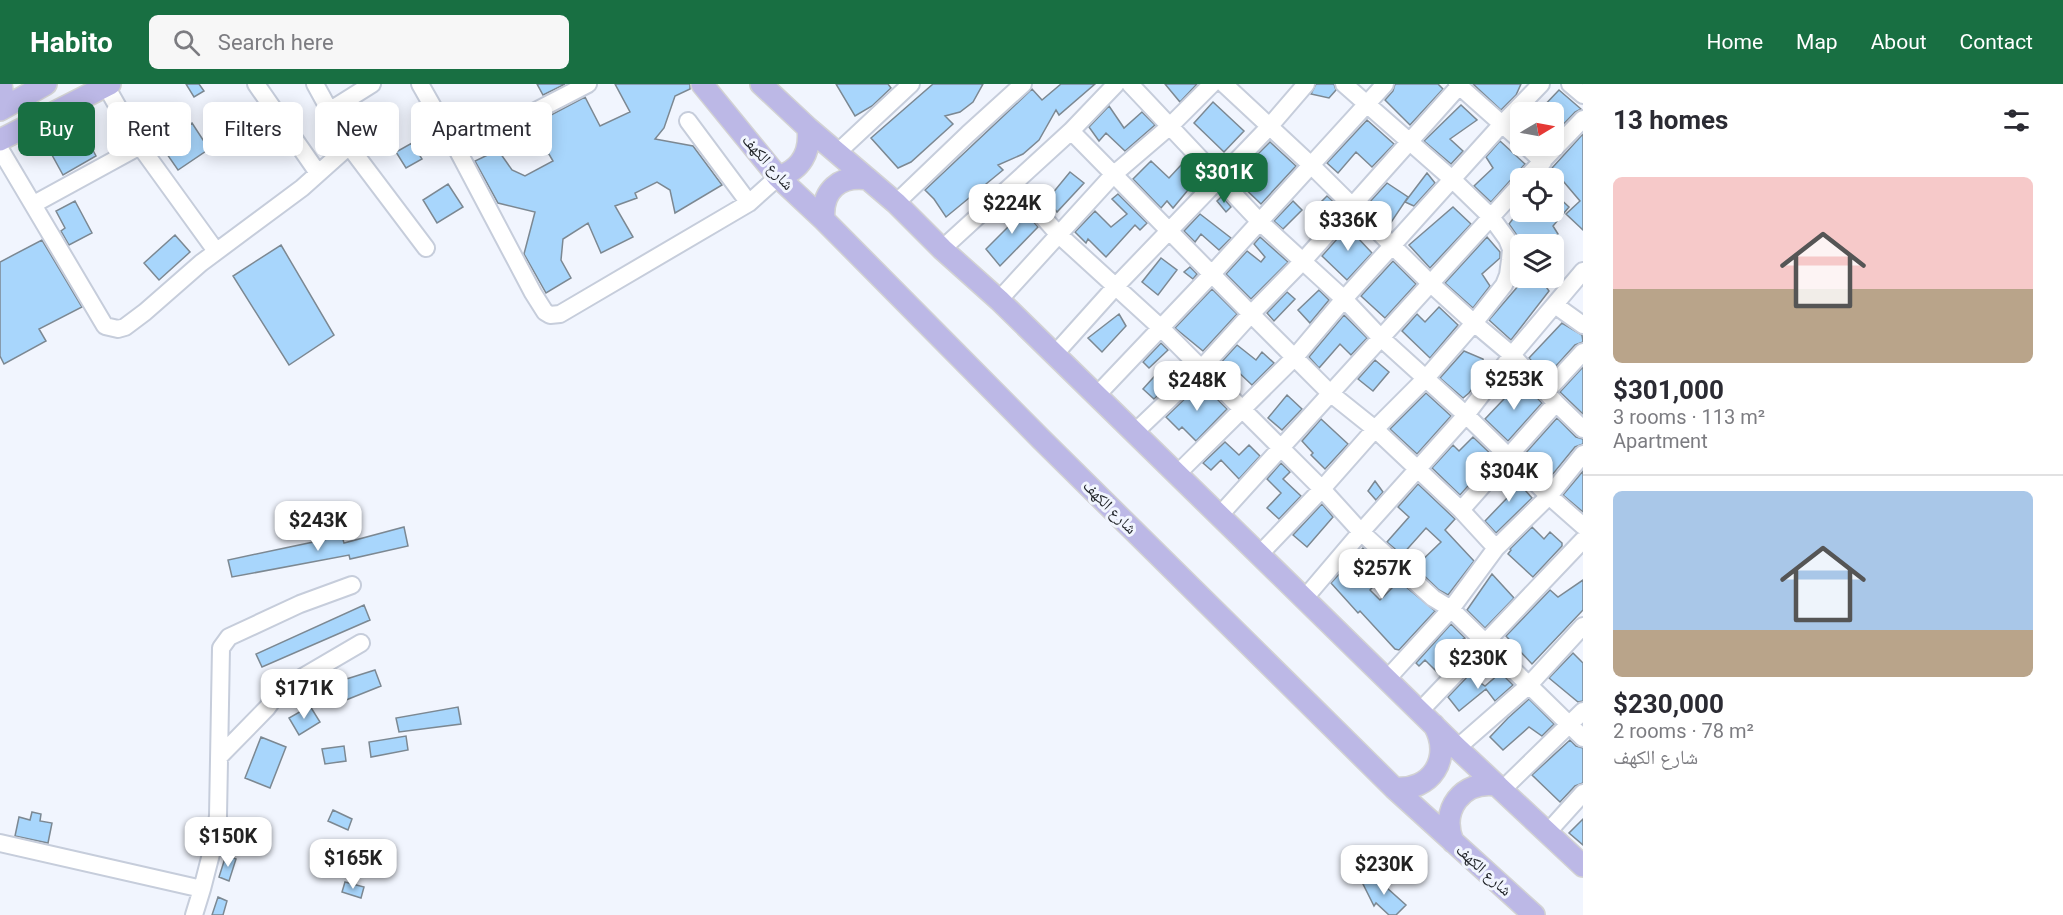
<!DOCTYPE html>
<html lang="en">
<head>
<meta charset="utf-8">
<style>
  :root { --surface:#fff; --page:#f7f7f7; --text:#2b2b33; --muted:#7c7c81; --line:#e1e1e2; --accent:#186f42 }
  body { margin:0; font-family:Roboto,"Noto Naskh Arabic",sans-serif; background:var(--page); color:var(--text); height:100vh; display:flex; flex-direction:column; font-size:22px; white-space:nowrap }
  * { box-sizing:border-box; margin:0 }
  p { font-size:20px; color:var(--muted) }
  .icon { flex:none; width:33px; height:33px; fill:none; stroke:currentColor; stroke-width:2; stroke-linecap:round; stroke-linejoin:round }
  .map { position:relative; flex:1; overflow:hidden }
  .side { display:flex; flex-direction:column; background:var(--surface); width:480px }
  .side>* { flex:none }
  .guide { position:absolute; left:18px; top:18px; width:570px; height:54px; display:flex; gap:12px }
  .needle { width:39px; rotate:80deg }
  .tools { position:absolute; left:1510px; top:18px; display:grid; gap:12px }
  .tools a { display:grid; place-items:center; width:54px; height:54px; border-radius:9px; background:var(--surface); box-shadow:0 3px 15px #0003; font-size:30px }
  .price { position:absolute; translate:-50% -51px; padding:0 14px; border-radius:12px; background:#fff; color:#222; font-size:20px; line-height:39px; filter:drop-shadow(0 2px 3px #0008) }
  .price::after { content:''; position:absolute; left:50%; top:36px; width:18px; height:14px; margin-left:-9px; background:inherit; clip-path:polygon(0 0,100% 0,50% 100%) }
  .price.selected { background:var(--accent); color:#fff }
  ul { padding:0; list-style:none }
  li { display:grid; align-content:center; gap:12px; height:318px; padding:0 30px }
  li+li { border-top:2px solid var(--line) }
  li span { display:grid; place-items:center; height:186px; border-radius:9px; color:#555 }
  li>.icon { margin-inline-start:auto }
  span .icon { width:108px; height:108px; fill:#fffc; stroke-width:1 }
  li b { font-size:26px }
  h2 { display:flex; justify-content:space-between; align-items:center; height:72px; padding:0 30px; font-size:26px }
  .tag { padding:0 21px; border-radius:9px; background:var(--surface); box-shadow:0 3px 15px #0003; font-size:21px; line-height:54px }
  .tag.selected { background:var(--accent); color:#fff }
  header { display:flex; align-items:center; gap:36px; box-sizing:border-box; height:84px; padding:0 30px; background:var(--accent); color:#fff }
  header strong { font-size:28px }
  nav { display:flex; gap:33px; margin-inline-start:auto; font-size:21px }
  .search { width:420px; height:54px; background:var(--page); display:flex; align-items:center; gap:15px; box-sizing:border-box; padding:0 21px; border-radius:9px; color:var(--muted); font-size:22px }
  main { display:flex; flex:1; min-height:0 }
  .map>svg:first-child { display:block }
  .building { fill:#a8d6fc; stroke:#7c8892; stroke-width:1.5 }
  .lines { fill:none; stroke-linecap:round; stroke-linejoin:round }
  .minor-casing { stroke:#c6cddb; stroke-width:20 }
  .major-casing { stroke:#d2d2d3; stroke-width:24 }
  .minor { stroke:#fff; stroke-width:16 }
  .major { stroke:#bcb8e6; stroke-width:21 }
  .labels { text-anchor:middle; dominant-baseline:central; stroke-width:6; stroke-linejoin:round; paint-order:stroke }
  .street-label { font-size:16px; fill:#1d2025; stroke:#f1f5fe }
</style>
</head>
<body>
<header>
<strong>Habito</strong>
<div class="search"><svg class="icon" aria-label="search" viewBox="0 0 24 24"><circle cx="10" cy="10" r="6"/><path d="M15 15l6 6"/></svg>Search here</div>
<nav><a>Home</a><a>Map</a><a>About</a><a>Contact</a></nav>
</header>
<main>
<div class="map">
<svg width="1583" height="831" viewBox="0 0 1583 831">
  <rect width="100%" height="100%" fill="#f1f5fe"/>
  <path class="building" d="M186,0H199L204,7L194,13Z
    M537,0H565L543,11Z
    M615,0H690V5L675,12L664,44L655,55L693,62L722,101L675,129L670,106L657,98L635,109L637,114L615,122L633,153L601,169L588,139L563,155L561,176L571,194L546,209L524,170L535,128L498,119L475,77L498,66L512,86L525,92L553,77L532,41L585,13L600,42L630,28Z
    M836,0H888L891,4L872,22L855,32Z
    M933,0H983L973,18L960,28L945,32L953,40L911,78L898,84L871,54Z
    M1061,0H1095L1059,31L1056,26L1039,56L1023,70L998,81L1003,86L946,133L934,115L925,106L1032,5L1042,16Z
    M1165,0H1197L1180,18Z
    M1316,0H1334L1336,6L1329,14L1311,10Z
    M1395,0H1438L1443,5L1410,41L1385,16L1393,7Z
    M1473,0H1521L1516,11L1501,26Z
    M1559,6L1581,25L1575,28L1554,50V28H1538Z
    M1213,18L1244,47L1224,68L1194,39Z
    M1461,21L1477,36L1450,55L1463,67L1451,80L1424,57Z
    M1109,22L1124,44L1142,28L1155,41L1125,67L1106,49L1099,57L1089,43Z
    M1367,36L1394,60L1372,83L1356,68L1338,89L1327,79Z
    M192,39L209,65L178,86L160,60Z
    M80,42L96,72L63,91L46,60Z
    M1583,50V146L1566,130L1580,117L1552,84Z
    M1500,57L1525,80L1491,118L1474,102L1493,84L1486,73Z
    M1270,58L1296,82L1261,120L1234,94Z
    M412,59L422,75L406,84L396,68Z
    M1151,77L1169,94L1182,80L1193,88V100L1173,124L1167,117L1161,124L1133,95Z
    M1070,88L1084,99L1057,128L1047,116Z
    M1427,89L1435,99L1414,122L1405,118Z
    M1387,99L1408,113L1390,140L1367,121Z
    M448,100L463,123L437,139L423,116Z
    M1554,109L1569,123L1553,142L1558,150L1548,160H1525L1518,153L1509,140L1518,128H1554Z
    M1118,110L1147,139L1140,146L1135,141L1106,173L1088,155L1086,159L1075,148L1095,127L1111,143L1127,130L1112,115Z
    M1222,112L1231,123L1226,128L1217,117Z
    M1327,112L1338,122L1323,139L1315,124Z
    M1013,114L1038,143L1000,182L986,165L1018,133L1007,120Z
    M75,117L92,149L69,161L61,147L65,144L56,127Z
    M1293,117L1302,126L1283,145L1274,137Z
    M1453,123L1471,140L1430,184L1409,161Z
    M1200,130L1231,154L1219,166L1201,150L1195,158L1184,147Z
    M1353,137L1361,146L1356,152L1372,169L1347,196L1322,172Z
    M175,151L190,168L159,196L144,179Z
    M1260,153L1288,178L1251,215L1226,190L1247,167L1261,178L1265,173L1254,160Z
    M1487,153L1500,168V174L1482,190L1490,202L1473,224L1445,199Z
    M42,156L82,223L39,245L46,257L4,280L0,272V178Z
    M281,161L334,251L289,281L233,192Z
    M1161,174L1177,186L1158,211L1142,198Z
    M1393,177L1416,200L1385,234L1361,212Z
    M1190,183L1197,190L1193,195L1184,188Z
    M1525,194H1540L1549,207L1511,256L1489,236Z
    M1212,205L1237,230L1203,267L1175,244Z
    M1319,206L1329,216L1310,239L1298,226Z
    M1287,208L1295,215L1274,237L1267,229Z
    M1439,223L1458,241L1430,274L1402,247L1417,230L1425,238Z
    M1119,230L1126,242L1102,268L1088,254Z
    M1344,231L1367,254L1351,271L1340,260L1319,284L1309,273Z
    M1562,239L1582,251L1583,258L1575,261L1546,293L1529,274Z
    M1161,259L1168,266L1149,284L1143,278Z
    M1237,261L1256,276L1262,268L1274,279L1252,301L1234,284L1226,294L1216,284Z
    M1464,267L1483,275L1485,289L1469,309L1463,314L1440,294Z
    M1375,276L1389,288L1373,307L1358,295Z
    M1583,283V330L1560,308Z
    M1161,285L1173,297L1154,315L1143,305Z
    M1521,297L1542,319L1508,357L1485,335Z
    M1201,299L1227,325L1196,357L1182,343L1179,346L1166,333Z
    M1426,309L1451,332L1417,370L1390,345Z
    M1287,311L1302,325L1282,346L1268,334Z
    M1557,334L1576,353L1583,355V360L1575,363L1548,396L1523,372Z
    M1321,335L1348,360L1325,385L1311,371L1313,369L1302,357Z
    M1473,353L1494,373L1460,411L1432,384L1453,361L1459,367Z
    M1225,358L1239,371L1249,361L1260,372L1239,395L1221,376L1211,386L1203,379Z
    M1281,379L1290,388L1283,395L1301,412L1279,435L1267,424L1281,409L1267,395Z
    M1583,387V428L1563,411Z
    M1509,388L1532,414L1496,449L1485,437L1509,412L1497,401Z
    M1375,397L1383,408L1376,416L1368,407Z
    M1418,400L1455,435L1445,446L1474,477L1448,511L1439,506L1415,483L1441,458L1426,444L1402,471L1387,458L1409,433L1398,423Z
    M1322,420L1333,433L1307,463L1293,451Z
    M404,443L408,462L350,475L349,471L232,493L228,476L342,452L344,459Z
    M1532,443L1544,455L1550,448L1562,459V462L1533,493L1508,470L1511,466L1510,465Z
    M1363,464L1388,487L1370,506L1380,516L1399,497L1435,527L1399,566L1395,565L1360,527L1358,529L1331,499Z
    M1492,490L1514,514L1485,544L1467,526Z
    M1583,496V526L1532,580L1506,552L1550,506L1558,513Z
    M364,521L370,536L262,583L256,570Z
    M1451,540L1465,554L1449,564L1458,572L1440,591L1425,576L1419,582L1416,579Z
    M1573,569L1583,579V617L1578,618L1549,594Z
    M375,586L381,602L346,616L337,598Z
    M1499,590L1503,593L1504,592L1513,601L1495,617L1486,605L1459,627L1448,613L1469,591L1485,602Z
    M1529,615L1554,640L1542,652L1529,643L1503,666L1490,653L1508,634Z
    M310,622L320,638L299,651L289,634Z
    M458,623L461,640L399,648L396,634Z
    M406,652L408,666L371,673L369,658Z
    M261,653L286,663L270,704L245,694Z
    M1570,656L1576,662L1583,664V699L1575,702L1560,718L1532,691Z
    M344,662L346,677L325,680L322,665Z
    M333,726L352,735L348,746L328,737Z
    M32,728L41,730L40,737L52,739L48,759L15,752L19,733L30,736Z
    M1583,735V761L1569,749Z
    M226,771L236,775L229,797L219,793Z
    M1379,792L1389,798L1386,803L1406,821L1396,831H1389L1376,819L1374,822L1363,800Z
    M345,798L364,803L361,814L342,808Z
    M218,813L227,817L223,831H212Z"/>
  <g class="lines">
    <g class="minor-casing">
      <path id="minor" d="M256,0L318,89
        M315,0L349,62L426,164
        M420,0L458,67L533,209L545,228L550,231L560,230L749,119L778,93
        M1130,0L1260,138L1344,215L1381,254L1466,331L1549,412L1583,442
        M1224,0L1311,81L1430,199L1474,239L1512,271L1556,319L1583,345
        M1344,0L1452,95L1491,133L1507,155L1511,165L1510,176L1508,191L1504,201L1474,239L1426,294L1375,345L1322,405L1361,448L1466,331L1512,271L1583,187
        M1457,0L1521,57
        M1570,0L1583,11
        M106,2L140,62L216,167
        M329,27L372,0
        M688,37L749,119
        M1071,47L1251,230L1303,177L1461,0
        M1526,62L1543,78
        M0,65L105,242L118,245L125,243L145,228L201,179L302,104L349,62
        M458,67L588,0
        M837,69L911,0
        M1526,94L1583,35
        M1014,100L1058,150L1161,244L1322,405L1259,471
        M896,119L968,50L1023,0
        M34,120L140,62
        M942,165L1071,47L1116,0
        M999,216L1113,91L1169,43L1212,0
        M1555,221L1583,241
        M1054,271L1116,202L1269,43L1306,0
        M1547,307L1583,268
        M1096,312L1211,191L1385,0
        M1134,349L1201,285L1251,230L1330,309L1375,345L1461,426L1496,464
        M1177,390L1295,273L1344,215L1502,40L1541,0
        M1461,426L1556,319
        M1219,432L1521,100
        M1304,515L1361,448L1433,514L1451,525L1583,654
        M1387,595L1451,525L1496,464L1549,412L1583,370
        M1420,627L1583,456
        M1457,664L1528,602L1583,542
        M219,673L267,624L279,607L361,559
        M1502,706L1583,627
        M1547,749L1583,709
        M0,759L202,805L211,770L218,732L221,564L229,553L300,520L352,501
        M194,831L202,805"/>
    </g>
    <g class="major-casing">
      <path id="major" d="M702,0L778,93L824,136L1041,355L1394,704L1534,831
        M761,0L808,44L896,119L942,165L999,216L1457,664L1583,782
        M0,22L3,13L1,0
        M0,26L46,0
        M0,56L110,0
        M778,93C801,86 811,68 808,44
        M824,136C821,106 840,91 868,95
        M1394,704C1431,708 1453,674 1434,641
        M1453,758C1440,726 1462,696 1497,701"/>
    </g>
    <use href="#minor" class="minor"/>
    <use href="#major" class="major"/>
  </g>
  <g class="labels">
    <g class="street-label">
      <text transform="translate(768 78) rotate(48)">شارع الكهف</text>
      <text transform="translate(1110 423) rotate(45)">شارع الكهف</text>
      <text transform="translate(1484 786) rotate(42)">شارع الكهف</text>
    </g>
  </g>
</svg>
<div class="tools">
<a><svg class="needle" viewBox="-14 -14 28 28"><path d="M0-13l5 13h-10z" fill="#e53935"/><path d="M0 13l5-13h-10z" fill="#7c7c81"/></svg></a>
<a><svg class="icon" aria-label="locate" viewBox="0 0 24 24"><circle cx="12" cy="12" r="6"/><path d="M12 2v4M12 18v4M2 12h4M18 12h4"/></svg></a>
<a><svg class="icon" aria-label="layers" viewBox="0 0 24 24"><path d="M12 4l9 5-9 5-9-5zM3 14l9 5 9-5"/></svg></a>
</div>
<b class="price selected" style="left:1224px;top:120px">$301K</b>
<b class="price" style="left:1012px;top:151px">$224K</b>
<b class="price" style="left:1348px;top:168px">$336K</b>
<b class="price" style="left:1514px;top:327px">$253K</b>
<b class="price" style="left:1197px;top:328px">$248K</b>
<b class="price" style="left:1509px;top:419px">$304K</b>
<b class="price" style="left:318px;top:468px">$243K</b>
<b class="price" style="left:1382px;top:516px">$257K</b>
<b class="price" style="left:1478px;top:606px">$230K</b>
<b class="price" style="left:304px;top:636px">$171K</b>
<b class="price" style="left:228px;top:784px">$150K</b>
<b class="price" style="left:353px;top:806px">$165K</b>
<b class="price" style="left:1384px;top:812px">$230K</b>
<div class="guide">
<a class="tag selected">Buy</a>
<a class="tag">Rent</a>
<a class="tag">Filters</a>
<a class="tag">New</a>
<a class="tag">Apartment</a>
</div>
</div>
<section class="side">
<h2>13 homes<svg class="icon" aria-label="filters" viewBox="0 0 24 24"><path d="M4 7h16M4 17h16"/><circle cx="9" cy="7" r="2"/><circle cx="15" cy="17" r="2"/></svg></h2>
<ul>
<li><span style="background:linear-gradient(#f6c9c9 60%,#b9a48a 0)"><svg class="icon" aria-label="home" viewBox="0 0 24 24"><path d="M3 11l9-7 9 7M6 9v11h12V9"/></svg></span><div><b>$301,000</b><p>3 rooms · 113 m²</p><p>Apartment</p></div></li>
<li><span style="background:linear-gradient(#a9c7e8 75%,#b9a48a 0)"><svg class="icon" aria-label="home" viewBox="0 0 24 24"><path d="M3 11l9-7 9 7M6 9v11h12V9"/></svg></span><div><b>$230,000</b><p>2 rooms · 78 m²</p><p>شارع الكهف</p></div></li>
</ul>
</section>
</main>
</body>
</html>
